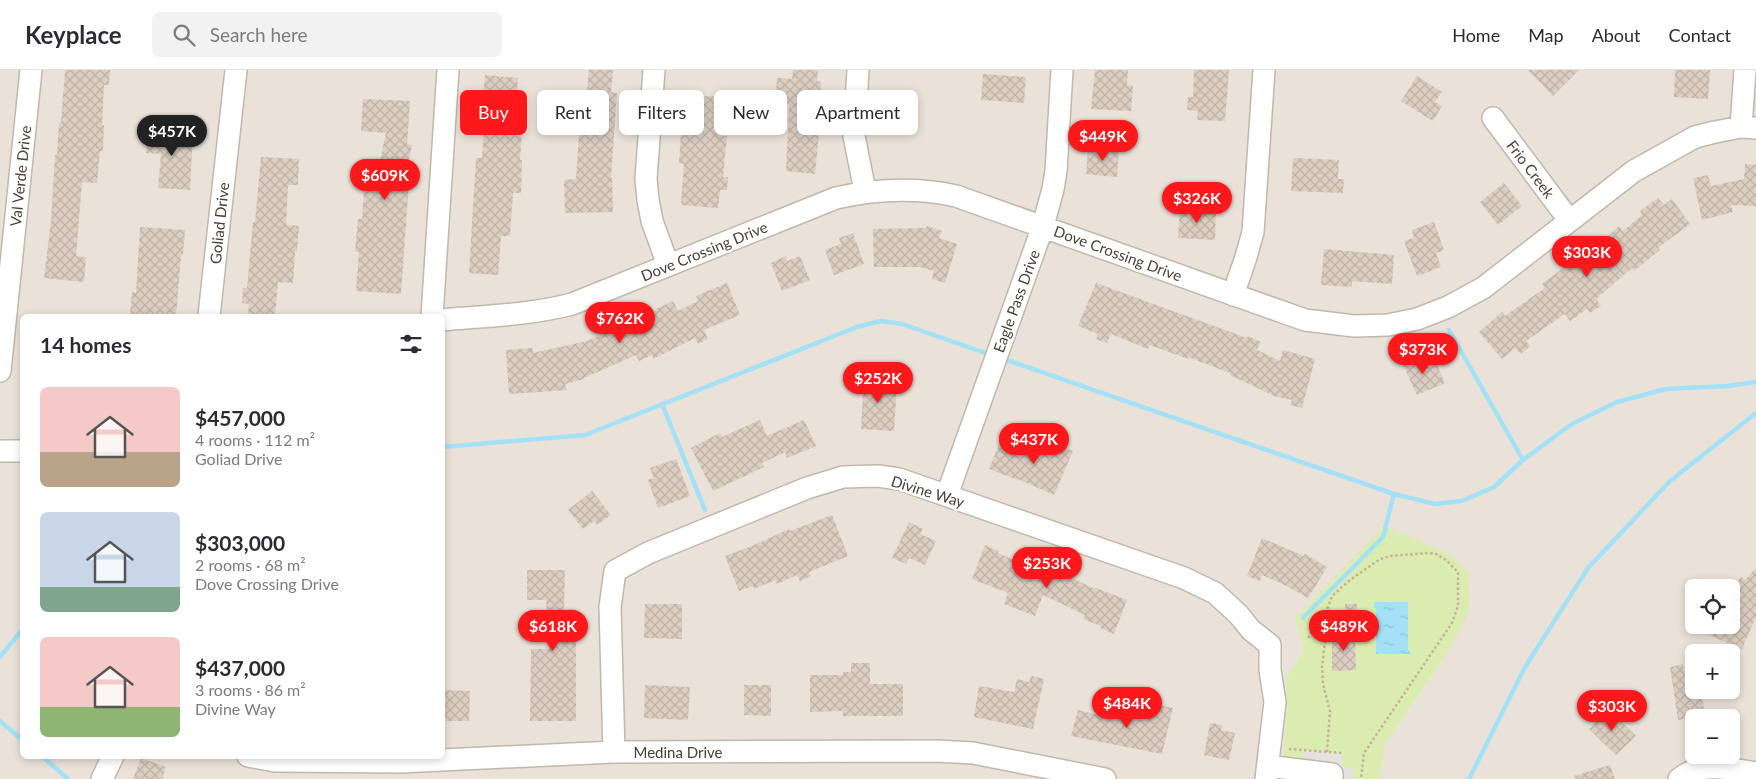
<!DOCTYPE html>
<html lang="en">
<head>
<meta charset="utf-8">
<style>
  :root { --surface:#fff; --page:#f2f2f3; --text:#2b2b33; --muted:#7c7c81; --line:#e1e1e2; --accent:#ff181b }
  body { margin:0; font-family:Lato,sans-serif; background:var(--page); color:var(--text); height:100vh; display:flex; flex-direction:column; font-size:19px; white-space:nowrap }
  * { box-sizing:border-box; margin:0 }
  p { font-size:16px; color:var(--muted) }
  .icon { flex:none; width:28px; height:28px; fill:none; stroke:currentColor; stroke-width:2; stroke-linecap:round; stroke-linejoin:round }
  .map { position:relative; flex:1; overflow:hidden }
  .details { position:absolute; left:20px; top:244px; width:425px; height:445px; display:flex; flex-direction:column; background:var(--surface); border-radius:8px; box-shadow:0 2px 8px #0003 }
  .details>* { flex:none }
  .banner { position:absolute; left:460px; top:20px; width:475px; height:45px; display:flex; gap:10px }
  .fabs { position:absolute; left:1685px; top:509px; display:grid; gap:10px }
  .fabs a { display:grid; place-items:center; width:55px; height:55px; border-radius:8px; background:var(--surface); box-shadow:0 2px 8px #0003; font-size:25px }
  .price { position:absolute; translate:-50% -42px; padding:0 11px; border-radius:18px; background:var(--accent); color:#fff; font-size:16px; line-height:32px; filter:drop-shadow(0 1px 2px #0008) }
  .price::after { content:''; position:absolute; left:50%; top:30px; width:15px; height:11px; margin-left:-8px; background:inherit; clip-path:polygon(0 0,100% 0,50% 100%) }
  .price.selected { background:#222; color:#fff }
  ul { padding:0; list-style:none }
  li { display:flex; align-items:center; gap:15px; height:125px; padding:0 20px }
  li span { display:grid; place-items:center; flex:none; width:140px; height:100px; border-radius:8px; color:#555 }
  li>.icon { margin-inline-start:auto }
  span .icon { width:60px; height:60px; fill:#fffc; stroke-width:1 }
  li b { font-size:21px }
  h2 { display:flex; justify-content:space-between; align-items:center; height:60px; padding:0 20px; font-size:21px }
  .pill { padding:0 18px; border-radius:8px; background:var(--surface); box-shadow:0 2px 8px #0003; font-size:18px; line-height:45px }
  .pill.selected { background:var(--accent); color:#fff }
  header { display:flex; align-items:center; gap:30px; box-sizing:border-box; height:70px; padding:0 25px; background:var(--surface); border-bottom:1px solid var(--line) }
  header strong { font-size:24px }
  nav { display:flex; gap:28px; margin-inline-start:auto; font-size:18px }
  .search { width:350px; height:45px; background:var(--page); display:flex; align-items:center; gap:12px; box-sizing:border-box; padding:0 18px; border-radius:8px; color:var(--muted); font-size:19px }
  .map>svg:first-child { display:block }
  .residential { fill:#eae1d8; fill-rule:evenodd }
  .green { fill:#dbecb1 }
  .parking { fill:#e4e1df }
  .water { fill:url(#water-ripples) }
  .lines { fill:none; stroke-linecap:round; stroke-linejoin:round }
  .stream { stroke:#a3e1f6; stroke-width:4.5 }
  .building { fill:url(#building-cross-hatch) }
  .minor-casing { stroke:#c2b7ac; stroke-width:24 }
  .path { stroke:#c5b09c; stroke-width:2.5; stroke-dasharray:2.5 2.5; stroke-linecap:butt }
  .minor { stroke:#fff; stroke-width:21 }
  .labels { text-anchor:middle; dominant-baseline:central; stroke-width:5; stroke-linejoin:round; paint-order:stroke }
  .street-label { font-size:15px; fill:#4b4037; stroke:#fff }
</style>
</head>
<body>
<header>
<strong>Keyplace</strong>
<div class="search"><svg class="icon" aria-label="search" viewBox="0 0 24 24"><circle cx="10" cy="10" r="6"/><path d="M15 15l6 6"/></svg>Search here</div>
<nav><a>Home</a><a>Map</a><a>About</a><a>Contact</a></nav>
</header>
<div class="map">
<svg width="1756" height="709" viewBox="0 0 1756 709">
  <defs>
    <pattern id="water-ripples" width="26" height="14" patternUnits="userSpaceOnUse" patternTransform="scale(1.25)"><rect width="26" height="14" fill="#a3e1f6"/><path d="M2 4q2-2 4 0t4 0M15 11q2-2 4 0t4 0" fill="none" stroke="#8ec2d4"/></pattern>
    <pattern id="building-cross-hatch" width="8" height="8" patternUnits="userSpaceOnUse" patternTransform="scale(1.25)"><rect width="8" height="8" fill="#dccdc1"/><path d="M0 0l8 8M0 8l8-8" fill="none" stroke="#beb1a6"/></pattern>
  </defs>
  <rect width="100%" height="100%" fill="#f6f0ea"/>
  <path class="residential" d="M0,0H1756V709H1380L1385,674L1443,590L1294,549L1300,562L1303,580L1297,592L1287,606L1286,611L1287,626L1282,709H0ZM22,246H442V686H22ZM1694,518H1731V555H1694ZM1694,582H1731V620H1694ZM1694,648H1731V685H1694Z"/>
  <path class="green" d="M1384,456L1451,485L1468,502L1470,529L1468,545L1443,590L1385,674L1380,709H1282L1287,626L1286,611L1287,606L1297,592L1303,580L1300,562L1294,550Z"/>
  <path class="parking" d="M1304,681L1343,684L1342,697L1353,698V709H1302Z"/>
  <path class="water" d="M1374,532H1408V580H1410V584H1376V538H1374Z"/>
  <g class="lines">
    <path class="stream" d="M1449,260L1523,390
      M1001,288L1394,424L1435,434L1462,431L1494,417L1523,390L1572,354L1617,332L1666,319L1728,316L1756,312
      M662,334L705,440
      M442,377L585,365L857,257L881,251L902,254L991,285
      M1303,548L1383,467L1394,424
      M0,587L22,560
      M0,651L22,670
      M42,686L68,709
      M1469,709L1525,597L1588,498L1670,411L1756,343"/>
  </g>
  <path class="building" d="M65,0H110L109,15H104L102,55H104L103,81H100L97,113L82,112L76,186L86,187L84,212L44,208L51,151L55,85H57L59,53H61Z
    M589,0H613L611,22L617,23L611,108H612L613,142L565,143L564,110L576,109L579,65H583Z
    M793,0H818L817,11L821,12L819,44H821L815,104L786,101L789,34L775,33L777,8L792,9Z
    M1095,0H1128L1127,15L1133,16L1131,41L1091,39Z
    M1194,0H1229L1225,51L1197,50L1198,41L1187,40L1188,27H1193Z
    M1528,0H1579L1553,26Z
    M1675,0H1710L1708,29L1674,27Z
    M983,4L1026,7L1024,33L981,30Z
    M485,5L518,8L515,48H523L520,90H522L521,123H513L510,166H501L498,205L469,203L476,88H482L484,61L476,60L478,45H482Z
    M1417,6L1442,22L1435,32L1442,36L1433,51L1401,31Z
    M687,25L725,27L722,66H727L723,107H728L727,120H720L718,138L681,135L684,94L679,93L681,63H684Z
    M889,25H918L917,52L888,51Z
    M363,29L410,31L407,74L412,75L404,111L409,112L401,224L356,221L359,182L355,181L358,149H362L365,108L376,109L386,63L361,61Z
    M148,58L193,62L190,120L158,118L161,84L146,83Z
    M1088,78L1119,80L1117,107L1086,104Z
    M261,87L299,89L298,115H288L286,155L299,156L297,182L295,181L293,213L278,212L275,246L248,244L249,234L242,233L243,218H247L253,152H255Z
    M1293,88L1339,90L1338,109H1344L1343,123L1291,121Z
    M1745,94L1756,95V136L1731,135L1733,142L1702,150L1693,108L1708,105L1711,116L1744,109Z
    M1504,113L1522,136L1498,155L1480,132Z
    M1658,128L1664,135L1672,129L1690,154L1658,178L1660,180L1634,201L1632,198L1596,229L1601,236L1590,243L1587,239L1570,251L1565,244L1526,271L1530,276L1521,284L1515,278L1502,289L1479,262L1502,242L1505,246L1545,218L1542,214L1587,180L1589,182L1619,156L1623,161L1642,145L1640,141Z
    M1180,138L1216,139L1215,170L1178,168Z
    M1434,152L1444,180L1436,183L1441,197L1417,206L1404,171L1414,168L1412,160Z
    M927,156L942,161L939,168L957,174L945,213L932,209L934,201L919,197H874L873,159L926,158Z
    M140,157L185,160L183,185H181L176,246H130L132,222L136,223Z
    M853,163L864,194L834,205L825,180L841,174L839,168Z
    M1324,179L1394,185L1392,214L1352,211V217L1321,215Z
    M786,186L787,191L800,186L810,210L782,221L771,193Z
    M727,213L740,245L704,260L708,269L698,274L695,268L653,289L652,285L639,291L636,285L584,308V309L565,314L567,320L509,324L506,280L533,278V283L587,271L657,240L656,239L673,231L678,241L698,231L696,226Z
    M1096,213L1247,268L1248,266L1261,272L1257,280L1280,291L1283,280L1315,289L1302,338L1290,335L1292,330L1274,326L1230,305V303L1188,287V289L1150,275L1148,279L1111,264L1107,273L1096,269L1098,264L1078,256Z
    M1418,286L1422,295L1434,289L1445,313L1417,325L1402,293Z
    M864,305L884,306V313L897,314L894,361L861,359Z
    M760,350L767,366L804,350L816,376L787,388L785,382L762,393L764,397L713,421L691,378L720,363L722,367Z
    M1042,368L1073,381L1054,425L1018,409V410L989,399L1000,372L1034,386Z
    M676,389L690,426L658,438L648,410L654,408L650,398Z
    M592,421L611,445L597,455L594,451L583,459L568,440Z
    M832,445L848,486L809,502L811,506L800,511L797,505L777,514L775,510L754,519L753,516L739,521L725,486L752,476L789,459L790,461Z
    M909,452L923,459L920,464L936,471L925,495L909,488L906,494L892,488Z
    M1262,468L1304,486L1305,484L1327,497L1308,528L1287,516L1262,505L1260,511L1247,506Z
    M985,475L999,481L998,483L1020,493L1021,490L1060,506L1061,503L1095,519L1096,518L1127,530L1114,564L1100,558L1101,556L1083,549L1085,545L1043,525L1035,546L1004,534L1008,523L972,509Z
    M1756,498V547L1742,579L1685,555H1731V522L1741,507L1745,510Z
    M527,500H565L564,540L575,539L576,566V651H530L531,579H549L546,530H527Z
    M645,534H682V569L644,568Z
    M1345,534H1357L1356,555H1345Z
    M1332,563H1355L1356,600L1332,601Z
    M851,593H870V614H903V646H843V641L810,642V605H843V602H851Z
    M1683,594L1684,601L1694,599V620H1701L1705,645L1678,650L1670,597Z
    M1031,606L1044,609L1033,659L974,647L979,616L1014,622L1017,609L1029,612Z
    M645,615L690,617L688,650L644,648Z
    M744,615H771V646L744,645Z
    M442,620L470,621L469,651H442Z
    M1147,632L1173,638L1162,684L1071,666L1078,640L1109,648L1110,644L1143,650Z
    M1609,640L1636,666L1616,685L1589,659Z
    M1210,653L1222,655L1221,660L1235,663L1229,690L1204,685Z
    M141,688L166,697L162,709H133Z
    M1610,695L1615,709H1575L1574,706Z"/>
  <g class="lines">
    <g class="minor-casing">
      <path id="minor" d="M654,0L646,109L648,130L652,151L668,195
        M858,0L854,66L865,121
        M1493,48L1569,150
        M1741,57L1745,0
        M1233,225L1246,187L1253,162L1264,0
        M209,246L236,0
        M432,246L448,0
        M442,250C486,246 530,245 572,234L836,128C876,119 915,117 956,126L1305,250L1354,256L1388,255L1417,249L1448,237L1483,218L1634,101L1695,67L1715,62L1741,57L1756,58
        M0,301L31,0
        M0,381H22
        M947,425L1043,156L1053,119L1056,101L1062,0
        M614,682L610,537L615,501L648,483L807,418L843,407L878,406L899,409L1184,508L1215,523L1238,544L1251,560L1270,575V600L1275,632L1266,709
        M248,686L275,691L400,692L614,682L936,681L973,683L1105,709
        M1268,696L1332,704V709
        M102,709L113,686
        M1679,709C1701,691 1730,699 1756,703"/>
    </g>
    <path class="path" d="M1308,568L1327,539L1332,526L1350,510L1380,489L1390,486L1428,483L1436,484L1446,490L1458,502V536L1452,553L1364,683L1361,709
      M1289,679L1343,683
      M1327,682L1330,641L1323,614L1322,597L1329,537"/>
    <use href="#minor" class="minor"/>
  </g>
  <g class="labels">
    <g class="street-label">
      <text transform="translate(1531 99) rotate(53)">Frio Creek</text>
      <text transform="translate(20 106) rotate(-84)">Val Verde Drive</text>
      <text transform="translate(219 153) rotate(-84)">Goliad Drive</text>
      <text transform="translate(704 181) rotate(-22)">Dove Crossing Drive</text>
      <text transform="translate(1118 183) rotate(20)">Dove Crossing Drive</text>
      <text transform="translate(1016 231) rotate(-70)">Eagle Pass Drive</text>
      <text transform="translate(928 421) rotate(17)">Divine Way</text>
      <text x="678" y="682">Medina Drive</text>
    </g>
  </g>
</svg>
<div class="fabs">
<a><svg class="icon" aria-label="locate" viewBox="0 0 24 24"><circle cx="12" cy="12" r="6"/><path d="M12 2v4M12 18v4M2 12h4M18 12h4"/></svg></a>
<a>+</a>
<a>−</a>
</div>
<b class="price selected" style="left:172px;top:87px">$457K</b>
<b class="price" style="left:1103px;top:92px">$449K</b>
<b class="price" style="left:385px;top:131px">$609K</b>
<b class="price" style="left:1197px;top:154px">$326K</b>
<b class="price" style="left:1587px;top:208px">$303K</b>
<b class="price" style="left:620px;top:274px">$762K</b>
<b class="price" style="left:1423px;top:305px">$373K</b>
<b class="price" style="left:878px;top:334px">$252K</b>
<b class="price" style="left:1034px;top:395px">$437K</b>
<b class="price" style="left:1047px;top:519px">$253K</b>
<b class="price" style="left:553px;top:582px">$618K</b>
<b class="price" style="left:1344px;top:582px">$489K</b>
<b class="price" style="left:1127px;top:659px">$484K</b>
<b class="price" style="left:1612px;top:662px">$303K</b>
<div class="banner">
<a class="pill selected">Buy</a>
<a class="pill">Rent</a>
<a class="pill">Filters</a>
<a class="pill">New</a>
<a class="pill">Apartment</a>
</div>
<section class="details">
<h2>14 homes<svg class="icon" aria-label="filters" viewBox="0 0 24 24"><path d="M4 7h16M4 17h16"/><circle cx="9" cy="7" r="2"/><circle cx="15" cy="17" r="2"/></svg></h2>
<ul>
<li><span style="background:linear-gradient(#f6c9c9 65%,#b9a48a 0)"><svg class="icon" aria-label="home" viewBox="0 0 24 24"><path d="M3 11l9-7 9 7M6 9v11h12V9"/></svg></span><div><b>$457,000</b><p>4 rooms · 112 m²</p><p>Goliad Drive</p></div></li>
<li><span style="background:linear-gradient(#c9d6e8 75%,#7fa58c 0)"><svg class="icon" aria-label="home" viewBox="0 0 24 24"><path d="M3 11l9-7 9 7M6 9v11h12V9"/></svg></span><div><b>$303,000</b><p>2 rooms · 68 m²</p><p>Dove Crossing Drive</p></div></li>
<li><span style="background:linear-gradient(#f6c9c9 70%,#8fb573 0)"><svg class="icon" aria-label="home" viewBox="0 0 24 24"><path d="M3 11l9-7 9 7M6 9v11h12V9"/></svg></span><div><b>$437,000</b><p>3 rooms · 86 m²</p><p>Divine Way</p></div></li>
</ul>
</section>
</div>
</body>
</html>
